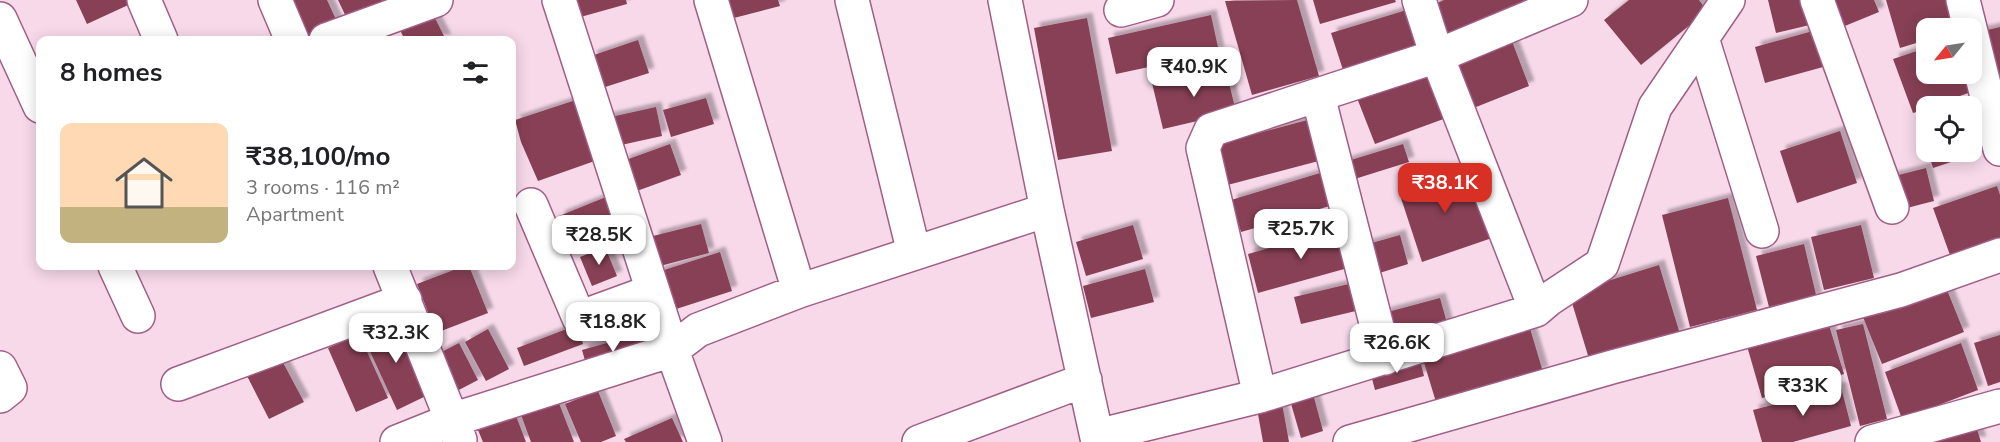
<!DOCTYPE html>
<html lang="en">
<head>
<meta charset="utf-8">
<style>
  :root { --surface:#fff; --page:#f6f6f6; --text:#202124; --muted:#757577; --accent:#d93025 }
  body { margin:0; font-family:"Nunito Sans",sans-serif; background:var(--page); color:var(--text); height:100vh; display:flex; flex-direction:column; font-size:22px; white-space:nowrap }
  * { box-sizing:border-box; margin:0 }
  p { font-size:20px; color:var(--muted) }
  .icon { flex:none; width:33px; height:33px; fill:none; stroke:currentColor; stroke-width:2; stroke-linecap:round; stroke-linejoin:round }
  .map { position:relative; flex:1; overflow:hidden }
  .panel { position:absolute; left:36px; top:36px; width:480px; height:234px; display:flex; flex-direction:column; background:var(--surface); border-radius:12px; box-shadow:0 3px 15px #0003 }
  .panel>* { flex:none }
  .needle { width:39px; rotate:240deg }
  .tools { position:absolute; left:1916px; top:18px; display:grid; gap:12px }
  .tools a { display:grid; place-items:center; width:66px; height:66px; border-radius:12px; background:var(--surface); box-shadow:0 3px 15px #0003; font-size:30px }
  .price { position:absolute; translate:-50% -51px; padding:0 14px; border-radius:12px; background:#fff; color:#222; font-size:20px; line-height:39px; filter:drop-shadow(0 2px 3px #0008) }
  .price::after { content:''; position:absolute; left:50%; top:36px; width:18px; height:14px; margin-left:-9px; background:inherit; clip-path:polygon(0 0,100% 0,50% 100%) }
  .price.active { background:var(--accent); color:#fff }
  ul { padding:0; list-style:none }
  li { display:flex; align-items:center; gap:18px; height:150px; padding:0 24px }
  li span { display:grid; place-items:center; flex:none; width:168px; height:120px; border-radius:12px; color:#555 }
  li>.icon { margin-inline-start:auto }
  span .icon { width:72px; height:72px; fill:#fffc; stroke-width:1 }
  li b { font-size:26px }
  h2 { display:flex; justify-content:space-between; align-items:center; height:72px; padding:0 24px; font-size:26px }
  .map>svg:first-child { display:block }
  .building { fill:#873f55; filter:url(#shadow) }
  .lines { fill:none; stroke-linecap:round; stroke-linejoin:round }
  .minor-casing { stroke:#a05e87; stroke-width:36 }
  .minor { stroke:#fff; stroke-width:33 }
</style>
</head>
<body>
<div class="map">
<svg width="2000" height="442" viewBox="0 0 2000 442">
  <defs>
    <filter id="shadow"><feDropShadow dx="5.5" dy="-5.5" stdDeviation="1.5" flood-color="#0004"/></filter>
  </defs>
  <rect width="100%" height="100%" fill="#f7d9ea"/>
  <path class="building" d="M76,0H139L87,24Z
    M285,0H327L339,26L306,40Z
    M338,0H382L386,8L350,25Z
    M572,0H626L627,4L577,18Z
    M720,0H778L780,6L726,20Z
    M1297,0L1319,76L1252,95L1225,1Z
    M1313,0H1395L1396,2L1320,24Z
    M1444,0H1532L1447,37L1433,5Z
    M1629,0H1699L1707,11L1641,65L1604,20Z
    M1768,0H1808L1814,24L1776,33Z
    M1823,0H1874L1879,12L1835,30Z
    M1886,0H1956L1965,28H1926V40L1900,48Z
    M430,8L446,40H405L397,24Z
    M1410,9L1421,46L1343,70L1331,33Z
    M1211,15L1219,52L1116,74L1108,38Z
    M1087,18L1112,151L1058,160L1034,28Z
    M2000,27V124L1979,32Z
    M1813,31L1823,67L1765,83L1755,47Z
    M1510,36L1529,86L1466,111L1447,61Z
    M638,40L649,73L602,88L591,56Z
    M1926,48V74H1964L1971,92L1932,106H1926V109L1913,113L1893,59Z
    M1225,66L1236,112L1163,129L1152,83Z
    M1431,70L1449,117L1375,144L1357,98Z
    M585,97L606,157L538,181L521,142L515,120Z
    M706,98L714,124L671,137L663,110Z
    M1977,102L1993,148L1933,168L1928,152H1971V106H1964Z
    M656,107L662,136L612,147L606,118Z
    M1319,117L1330,158L1220,187L1210,146Z
    M1926,119V144L1918,122Z
    M1840,131L1857,183L1797,203L1780,151Z
    M670,144L681,175L634,192L623,161Z
    M1403,144L1409,162L1345,182L1338,164Z
    M1468,165L1492,238L1422,262L1398,189Z
    M1926,168L1934,201L1895,211L1887,178Z
    M1330,170L1340,203L1241,232L1231,200Z
    M1997,186L2000,195V238L1950,255L1933,208Z
    M611,195L625,229L574,251L559,216Z
    M1728,198L1757,310L1690,327L1662,215Z
    M701,224L709,253L660,266L653,236Z
    M1133,225L1143,259L1086,276L1076,242Z
    M1861,225L1874,278L1824,290L1811,237Z
    M1345,227L1355,266L1258,293L1248,254Z
    M1400,235L1408,264L1370,276L1361,246Z
    M1804,244L1817,299L1770,311L1756,256Z
    M605,247L617,276L592,286L580,257Z
    M720,252L732,291L670,311L658,272Z
    M1659,265L1680,334L1590,362L1569,293Z
    M464,266H469L488,313L436,333L417,284Z
    M1145,269L1154,302L1091,318L1083,286Z
    M1353,283L1360,310L1301,324L1294,297Z
    M1945,285L1964,332L1882,364L1863,317Z
    M1440,298L1449,330L1393,346L1384,313Z
    M394,319L430,394L397,410L362,334Z
    M1828,322L1844,374L1762,398L1747,346Z
    M1863,324L1887,419L1860,426L1836,330Z
    M577,325L583,344L524,366L517,348Z
    M1529,325L1543,372L1436,402L1422,356Z
    M488,329L509,369L486,381L465,342Z
    M359,334L388,398L356,412L328,348Z
    M639,334L644,356L588,371L582,350Z
    M2000,335V382L1988,386L1974,343Z
    M459,343L478,380L451,394L432,357Z
    M1961,343L1978,390L1902,419L1885,372Z
    M279,355L304,402L269,419L245,372Z
    M1419,357L1424,376L1375,390L1370,371Z
    M1841,387L1851,426L1793,442H1762L1753,410Z
    M1312,390L1323,431L1301,438L1289,397Z
    M598,391L616,436L601,442H581L565,404Z
    M557,398L574,442H531L520,412Z
    M1281,398L1289,442H1263L1256,403Z
    M516,416L526,442H483L478,430Z
    M672,418L683,442H626L624,439Z
    M1976,426L1981,442H1924Z"/>
  <g class="lines">
    <g class="minor-casing">
      <path id="minor" d="M144,0L161,40
        M275,0L292,40
        M559,0L672,350L705,442
        M711,0L799,291
        M852,0L914,253
        M1005,0L1047,210L1098,442
        M1419,0L1437,56L1571,0
        M1817,0L1892,207
        M1963,0L2000,149
        M1121,10L1157,0
        M0,19L40,106
        M1702,38L1762,231
        M326,40L436,0
        M1318,96L1385,358
        M531,205L579,318L653,291
        M115,266L138,316
        M390,266L460,440
        M0,368L10,388L0,396
        M178,384L405,300
        M1260,396L1203,148L1211,130L1437,56L1536,310
        M1097,436L1260,396L1536,310L1549,299L1602,264L1655,107L1728,0
        M397,442L452,420L672,350L698,330L799,291L1047,210
        M919,442L1085,380
        M1350,442L1612,367L1901,290L2000,255
        M1872,442L2000,406"/>
    </g>
    <use href="#minor" class="minor"/>
  </g>
</svg>
<div class="tools">
<a><svg class="needle" viewBox="-14 -14 28 28"><path d="M0-13l5 13h-10z" fill="#e53935"/><path d="M0 13l5-13h-10z" fill="#757577"/></svg></a>
<a><svg class="icon" aria-label="locate" viewBox="0 0 24 24"><circle cx="12" cy="12" r="6"/><path d="M12 2v4M12 18v4M2 12h4M18 12h4"/></svg></a>
</div>
<b class="price" style="left:1194px;top:98px">₹40.9K</b>
<b class="price active" style="left:1445px;top:214px">₹38.1K</b>
<b class="price" style="left:1301px;top:260px">₹25.7K</b>
<b class="price" style="left:599px;top:266px">₹28.5K</b>
<b class="price" style="left:613px;top:353px">₹18.8K</b>
<b class="price" style="left:396px;top:364px">₹32.3K</b>
<b class="price" style="left:1397px;top:374px">₹26.6K</b>
<b class="price" style="left:1803px;top:417px">₹33K</b>
<section class="panel">
<h2>8 homes<svg class="icon" aria-label="filters" viewBox="0 0 24 24"><path d="M4 7h16M4 17h16"/><circle cx="9" cy="7" r="2"/><circle cx="15" cy="17" r="2"/></svg></h2>
<ul>
<li><span style="background:linear-gradient(#ffd9b3 70%,#c2b280 0)"><svg class="icon" aria-label="home" viewBox="0 0 24 24"><path d="M3 11l9-7 9 7M6 9v11h12V9"/></svg></span><div><b>₹38,100/mo</b><p>3 rooms · 116 m²</p><p>Apartment</p></div></li>
</ul>
</section>
</div>
</body>
</html>
